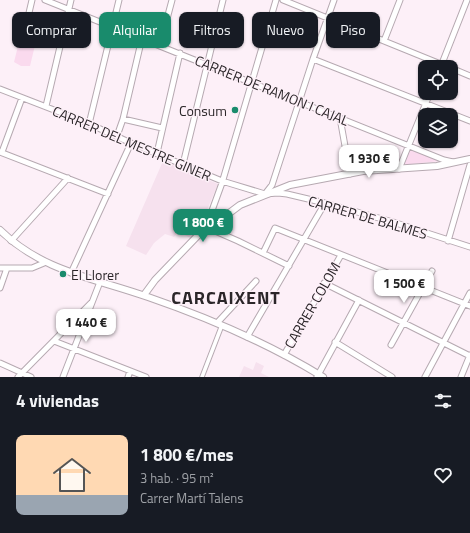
<!DOCTYPE html>
<html lang="es">
<head>
<meta charset="utf-8">
<style>
  :root { --surface:#171b24; --page:#242831; --text:#f1f3f6; --muted:#9ea1a6; --line:#363941; --accent:#198b6c }
  body { margin:0; font-family:"Titillium Web",sans-serif; background:var(--page); color:var(--text); height:100vh; display:flex; flex-direction:column; font-size:15px; white-space:nowrap }
  * { box-sizing:border-box; margin:0 }
  p { font-size:13px; color:var(--muted) }
  .icon { flex:none; width:22px; height:22px; fill:none; stroke:currentColor; stroke-width:2; stroke-linecap:round; stroke-linejoin:round }
  .map { position:relative; height:377px; overflow:hidden }
  .drawer { display:flex; flex-direction:column; background:var(--surface); flex:1 }
  .drawer>* { flex:none }
  .guide { position:absolute; left:12px; top:12px; width:446px; height:36px; display:flex; gap:8px }
  .fabs { position:absolute; left:418px; top:60px; display:grid; gap:8px }
  .fabs a { display:grid; place-items:center; width:40px; height:40px; border-radius:8px; background:var(--surface); box-shadow:0 1px 3px #0004; font-size:20px }
  .price { position:absolute; translate:-50% -34px; padding:0 9px; border-radius:8px; background:#fff; color:#222; font-size:13px; line-height:26px; filter:drop-shadow(0 1px 2px #0008) }
  .price::after { content:''; position:absolute; left:50%; top:24px; width:12px; height:9px; margin-left:-6px; background:inherit; clip-path:polygon(0 0,100% 0,50% 100%) }
  .price.selected { background:var(--accent); color:#fff }
  ul { padding:0; list-style:none }
  li { display:flex; align-items:center; gap:12px; height:100px; padding:0 16px }
  li+li { border-top:1px solid var(--line) }
  li span { display:grid; place-items:center; flex:none; width:112px; height:80px; border-radius:8px; color:#555 }
  li>.icon { margin-inline-start:auto }
  span .icon { width:48px; height:48px; fill:#fffc; stroke-width:1 }
  li b { font-size:17px }
  h2 { display:flex; justify-content:space-between; align-items:center; height:48px; padding:0 16px; font-size:17px }
  .pill { padding:0 14px; border-radius:8px; background:var(--surface); box-shadow:0 1px 3px #0004; font-size:14px; line-height:36px }
  .pill.selected { background:var(--accent); color:#fff }
  .map>svg:first-child { display:block }
  .built { fill:#f6e1ee }
  .green { fill:#fadaee }
  .lines { fill:none; stroke-linecap:round; stroke-linejoin:round }
  .pedestrian-casing { stroke:#b6a9b1; stroke-width:5.5 }
  .minor-casing { stroke:#b6a9b1; stroke-width:7 }
  .tertiary-casing { stroke:#b6a9b1; stroke-width:8 }
  .pedestrian { stroke:#fff; stroke-width:3.5 }
  .minor { stroke:#fff; stroke-width:5 }
  .tertiary { stroke:#fff; stroke-width:6 }
  .poi-dot { fill:#198b6c; stroke:#fdf0f8; stroke-width:1.5 }
  .labels { text-anchor:middle; dominant-baseline:central; stroke-width:3; stroke-linejoin:round; paint-order:stroke }
  .street-label { font-size:14px; fill:#2b2629; stroke:#fdf0f8 }
  .poi-label { font-size:14px; fill:#2b2629; stroke:#fdf0f8; text-anchor:end }
  .district-label { font-size:18px; font-weight:bold; letter-spacing:1px; fill:#2b2629; stroke:#fdf0f8 }
</style>
</head>
<body>
<div class="map">
<svg width="470" height="377" viewBox="0 0 470 377">
  <rect width="100%" height="100%" fill="#fdf0f8"/>
  <path class="built" d="M163,161L218,184L199,229L190,238L178,231L174,237L165,234L154,243L146,255L126,246Z
    M256,362L264,366L261,373L269,377H239L244,366L253,370Z"/>
  <path class="green" d="M22,30L38,33L30,66H21L14,62Z
    M410,148L440,161L403,165Z"/>
  <g class="lines">
    <g class="pedestrian-casing">
      <path id="pedestrian" d="M202,377L222,325"/>
    </g>
    <g class="minor-casing">
      <path id="minor" d="M45,0L444,160L453,162
        M276,0L222,183L206,227L238,241L289,266
        M283,0L448,67
        M29,14L65,24
        M25,30L32,0
        M384,41L400,0
        M160,45L172,0
        M313,59L470,121
        M441,66L467,0
        M451,68L470,76
        M0,89L85,122L131,143L222,181L265,194L278,193L287,194L325,203L393,222L470,247
        M46,106L71,0
        M340,118L350,174
        M123,119L162,128
        M89,124L119,0
        M117,136L123,119L142,38
        M0,152L108,194
        M2,152L22,98
        M157,153L180,53
        M183,164L223,0
        M399,169L430,93
        M265,194L272,185L313,59L334,0
        M11,241L68,178
        M448,241L470,165
        M263,253L275,228L470,306
        M0,268H32L44,263
        M71,273L131,143
        M324,283L470,356
        M0,288L7,268
        M217,323L256,281
        M247,337L325,203
        M54,341L146,377
        M335,342L392,377
        M391,345L432,271
        M284,355L341,255
        M0,363L31,377
        M18,377L91,303
        M63,377L100,282
        M128,377L130,371
        M317,377L359,300
        M425,377L470,293
        M461,377L470,355"/>
    </g>
    <g class="tertiary-casing">
      <path id="tertiary" d="M0,230C43,272 95,278 148,297C209,318 268,343 323,377
        M144,295L155,280L206,227L216,223L240,205L290,185L363,171L437,166L470,159"/>
    </g>
    <use href="#pedestrian" class="pedestrian"/>
    <use href="#minor" class="minor"/>
    <use href="#tertiary" class="tertiary"/>
  </g>
  <g class="poi-dot">
    <circle cx="235" cy="110" r="4"/>
    <circle cx="63" cy="274" r="4"/>
  </g>
  <g class="labels">
    <g class="street-label">
      <text transform="translate(272 90) rotate(22)">CARRER DE RAMON I CAJAL</text>
      <text transform="translate(132 143) rotate(23)">CARRER DEL MESTRE GINER</text>
      <text transform="translate(368 217) rotate(16)">CARRER DE BALMES</text>
      <text transform="translate(312 305) rotate(-60)">CARRER COLOM</text>
    </g>
    <g class="poi-label">
      <text x="227" y="110">Consum</text>
      <text x="71" y="274" text-anchor="start">El Llorer</text>
    </g>
    <g class="district-label">
      <text x="226" y="297">CARCAIXENT</text>
    </g>
  </g>
</svg>
<div class="fabs">
<a><svg class="icon" aria-label="locate" viewBox="0 0 24 24"><circle cx="12" cy="12" r="6"/><path d="M12 2v4M12 18v4M2 12h4M18 12h4"/></svg></a>
<a><svg class="icon" aria-label="layers" viewBox="0 0 24 24"><path d="M12 4l9 5-9 5-9-5zM3 14l9 5 9-5"/></svg></a>
</div>
<b class="price" style="left:369px;top:179px">1 930 €</b>
<b class="price selected" style="left:203px;top:243px">1 800 €</b>
<b class="price" style="left:404px;top:304px">1 500 €</b>
<b class="price" style="left:86px;top:343px">1 440 €</b>
<div class="guide">
<a class="pill">Comprar</a>
<a class="pill selected">Alquilar</a>
<a class="pill">Filtros</a>
<a class="pill">Nuevo</a>
<a class="pill">Piso</a>
</div>
</div>
<section class="drawer">
<h2>4 viviendas<svg class="icon" aria-label="filters" viewBox="0 0 24 24"><path d="M4 7h16M4 17h16"/><circle cx="9" cy="7" r="2"/><circle cx="15" cy="17" r="2"/></svg></h2>
<ul>
<li><span style="background:linear-gradient(#ffd9b3 75%,#9aa5b1 0)"><svg class="icon" aria-label="home" viewBox="0 0 24 24"><path d="M3 11l9-7 9 7M6 9v11h12V9"/></svg></span><div><b>1 800 €/mes</b><p>3 hab. · 95 m²</p><p>Carrer Martí Talens</p></div><svg class="icon" aria-label="heart" viewBox="0 0 24 24"><path d="M12 20l-8-8c-3-5 5-10 8-4 3-6 11-1 8 4z"/></svg></li>
</ul>
</section>
</body>
</html>
